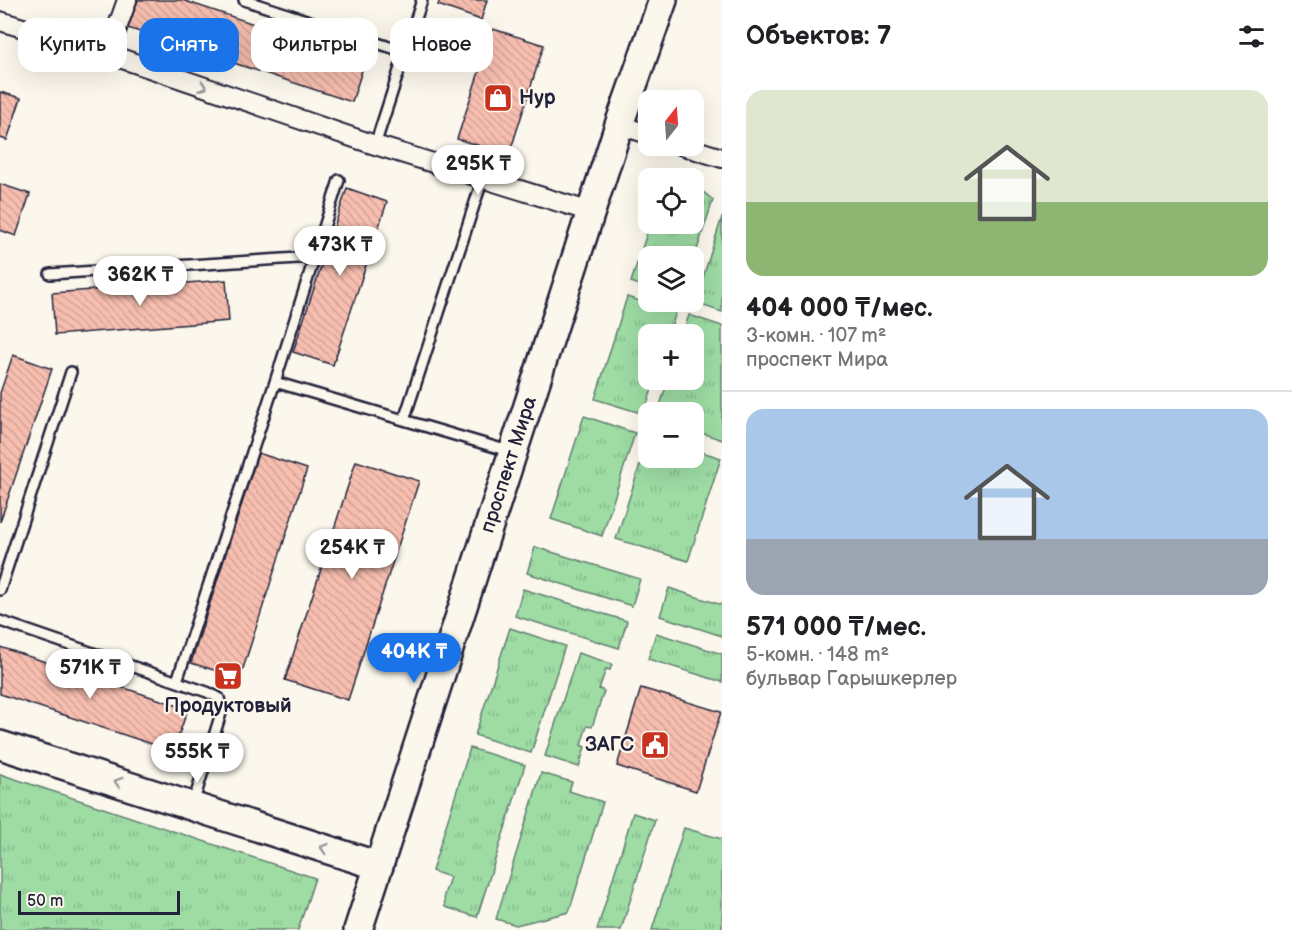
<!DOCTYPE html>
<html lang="ru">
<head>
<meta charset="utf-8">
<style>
  :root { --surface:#fff; --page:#f2f2f2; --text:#202124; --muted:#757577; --line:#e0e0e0; --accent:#1a73e8 }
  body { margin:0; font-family:"Balsamiq Sans",sans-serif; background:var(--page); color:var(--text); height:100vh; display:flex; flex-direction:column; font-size:22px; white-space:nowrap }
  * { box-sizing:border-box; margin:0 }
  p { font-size:20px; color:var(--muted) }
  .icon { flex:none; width:33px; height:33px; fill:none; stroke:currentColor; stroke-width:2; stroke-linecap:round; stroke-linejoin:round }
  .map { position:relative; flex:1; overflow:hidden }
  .panel { display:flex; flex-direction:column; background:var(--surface); width:570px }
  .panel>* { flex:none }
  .hud { position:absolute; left:18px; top:18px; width:570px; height:54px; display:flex; gap:12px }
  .needle { width:39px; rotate:17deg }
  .buttons { position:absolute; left:638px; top:90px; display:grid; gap:12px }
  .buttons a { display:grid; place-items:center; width:66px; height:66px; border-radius:12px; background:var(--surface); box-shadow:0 6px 24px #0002; font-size:30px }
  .scale { position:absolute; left:18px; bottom:15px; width:162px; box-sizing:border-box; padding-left:6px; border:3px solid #22223b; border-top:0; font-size:16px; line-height:21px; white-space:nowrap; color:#22223b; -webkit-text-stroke:4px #fbf7ec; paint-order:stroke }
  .price { position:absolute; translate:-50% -51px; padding:0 14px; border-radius:21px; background:#fff; color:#222; font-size:20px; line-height:39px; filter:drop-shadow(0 2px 3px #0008) }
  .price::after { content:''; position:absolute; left:50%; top:36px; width:18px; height:14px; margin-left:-9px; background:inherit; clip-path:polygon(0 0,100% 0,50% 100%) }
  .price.selected { background:var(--accent); color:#fff }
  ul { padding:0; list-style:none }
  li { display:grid; align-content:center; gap:12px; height:318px; padding:0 24px }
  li+li { border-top:2px solid var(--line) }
  li span { display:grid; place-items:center; height:186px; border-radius:18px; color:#555 }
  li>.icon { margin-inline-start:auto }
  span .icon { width:108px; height:108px; fill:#fffc; stroke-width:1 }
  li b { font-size:26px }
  h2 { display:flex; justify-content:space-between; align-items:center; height:72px; padding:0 24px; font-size:26px }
  .tag { padding:0 21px; border-radius:18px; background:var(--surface); box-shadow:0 6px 24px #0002; font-size:21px; line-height:54px }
  .tag.selected { background:var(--accent); color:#fff }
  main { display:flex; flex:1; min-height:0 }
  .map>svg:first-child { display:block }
  .grass { fill:url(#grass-tufts); stroke:#607f70; stroke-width:1.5 }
  .building { fill:url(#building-back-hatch); stroke:#22223b; stroke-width:1.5 }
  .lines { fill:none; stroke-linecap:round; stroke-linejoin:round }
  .lane-casing { stroke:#22223b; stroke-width:14 }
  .street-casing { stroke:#22223b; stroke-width:22 }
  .secondary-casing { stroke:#22223b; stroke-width:32 }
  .lane { stroke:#fbf7ec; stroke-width:9 }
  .street { stroke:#fbf7ec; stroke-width:18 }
  .secondary { stroke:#fbf7ec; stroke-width:27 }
  .oneway { stroke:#99979c }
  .labels { text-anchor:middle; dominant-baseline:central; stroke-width:4.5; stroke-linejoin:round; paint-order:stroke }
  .poi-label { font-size:20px; font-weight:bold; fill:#22223b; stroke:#fbf7ec; text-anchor:start }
  .street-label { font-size:20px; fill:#22223b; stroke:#fbf7ec }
</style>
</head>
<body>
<main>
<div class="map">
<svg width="722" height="930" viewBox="0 0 722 930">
  <defs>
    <pattern id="grass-tufts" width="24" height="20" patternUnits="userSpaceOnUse" patternTransform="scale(1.5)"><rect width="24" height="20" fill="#9edca4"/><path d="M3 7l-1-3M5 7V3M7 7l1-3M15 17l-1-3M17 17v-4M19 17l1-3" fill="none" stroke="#88bc8e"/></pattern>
    <pattern id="building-back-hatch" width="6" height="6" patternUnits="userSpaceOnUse" patternTransform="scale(1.5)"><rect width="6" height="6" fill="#f7beaf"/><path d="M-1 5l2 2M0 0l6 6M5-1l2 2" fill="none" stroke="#d3a397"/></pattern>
  </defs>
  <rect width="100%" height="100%" fill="#fbf7ec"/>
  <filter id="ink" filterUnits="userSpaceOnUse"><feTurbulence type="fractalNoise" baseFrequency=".0167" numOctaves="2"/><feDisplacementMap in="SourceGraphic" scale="12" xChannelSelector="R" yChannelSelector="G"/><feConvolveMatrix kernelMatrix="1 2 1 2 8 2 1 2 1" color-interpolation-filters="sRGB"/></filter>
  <g filter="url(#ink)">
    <path class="grass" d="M693,180L696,186L713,200L693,262V256H648V288L631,282L650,224H693Z
      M722,217V312L695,303Z
      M627,297L676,312L669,334H648V380H655L644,414L595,399Z
      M689,315L722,326V440L693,430V412H658L668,380H693V334H683Z
      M584,416L635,433L602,536L551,519Z
      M648,440V458H693V449L721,458L688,561L616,539Z
      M535,547L640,579L632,606L527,573Z
      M669,588L722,605V636L660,616Z
      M523,589L627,621L619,648L515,616Z
      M510,628L565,646L531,753L475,735Z
      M656,633L722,654V682L648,659Z
      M578,653L612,664L610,670L606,669L599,689L604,691L592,727L587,726L581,745L585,747L579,767L545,756Z
      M470,748L525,765L477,917L445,907L444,895L450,877L432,871Z
      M541,773L572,782L569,791L603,802L569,912L516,925L496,919Z
      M0,774L315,878L298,930H0Z
      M633,813L655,820L621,930H597Z
      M684,828L722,839V930H652Z"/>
    <path class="building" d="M138,0H182L365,61L352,102L128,28Z
      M440,0H487L481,20L438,5Z
      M493,29L544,45L509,155L457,139Z
      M0,92L21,98L7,140L0,138Z
      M0,184L30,194L16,236L0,230Z
      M347,188L387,202L333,365L293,352Z
      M226,280L229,321L55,335L52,293Z
      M13,355L52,369L0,522V393Z
      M258,453L307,469L240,678L191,663Z
      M356,461L419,481L348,700L285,680Z
      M0,647L188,709L173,751L0,694Z
      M641,688L721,712L696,791L617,766Z"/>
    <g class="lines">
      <g class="lane-casing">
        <path id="lane" d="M244,0L405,52
          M375,145L422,0
          M50,274L314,257
          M275,382L512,452
          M404,420L483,178
          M0,590L71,372
          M0,621L207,692L219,698L222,710L193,804
          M177,681L275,382L339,180"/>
      </g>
      <g class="street-casing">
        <path id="street" d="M0,21L108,54L375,145L591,212
          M108,54L127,0
          M619,125L648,134
          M683,146L722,158"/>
      </g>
      <g class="secondary-casing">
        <g id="secondary">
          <path d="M0,745L379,866"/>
          <path id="s1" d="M358,930L619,125L663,0"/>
        </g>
      </g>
      <use href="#lane" class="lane"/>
      <use href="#street" class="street"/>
      <use href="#secondary" class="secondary"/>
    </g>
    <defs><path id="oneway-chevron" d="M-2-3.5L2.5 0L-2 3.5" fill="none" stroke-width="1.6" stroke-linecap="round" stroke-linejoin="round" transform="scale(1.5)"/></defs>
    <g class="oneway">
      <use href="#oneway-chevron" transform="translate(203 87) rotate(19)"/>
      <use href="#oneway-chevron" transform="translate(118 782) rotate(-162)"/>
      <use href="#oneway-chevron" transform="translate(324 848) rotate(-162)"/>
    </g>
  </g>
  <defs>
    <g id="shop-square" transform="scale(1.5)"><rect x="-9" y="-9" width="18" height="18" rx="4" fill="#c8321e" stroke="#fbf7ec"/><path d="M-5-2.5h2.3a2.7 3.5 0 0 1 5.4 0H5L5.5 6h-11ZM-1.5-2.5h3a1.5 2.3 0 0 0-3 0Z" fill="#fff"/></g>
    <g id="supermarket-square" transform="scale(1.5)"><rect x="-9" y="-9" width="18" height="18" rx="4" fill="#c8321e" stroke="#fbf7ec"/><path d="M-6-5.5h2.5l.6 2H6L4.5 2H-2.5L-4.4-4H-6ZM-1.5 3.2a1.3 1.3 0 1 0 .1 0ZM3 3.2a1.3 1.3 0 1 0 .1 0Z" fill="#fff"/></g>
    <g id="civic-square" transform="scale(1.5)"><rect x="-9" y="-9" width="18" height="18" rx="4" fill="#c8321e" stroke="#fbf7ec"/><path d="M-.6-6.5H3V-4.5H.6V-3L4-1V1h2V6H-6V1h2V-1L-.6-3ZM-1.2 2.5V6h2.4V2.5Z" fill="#fff"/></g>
  </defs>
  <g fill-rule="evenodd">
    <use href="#shop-square" x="498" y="98"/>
    <use href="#supermarket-square" x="228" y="676"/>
    <use href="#civic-square" x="655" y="745"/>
  </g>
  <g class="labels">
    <g class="poi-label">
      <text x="519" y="98">Нур</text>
      <text x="228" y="706" text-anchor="middle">Продуктовый</text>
      <text x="634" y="745" text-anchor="end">ЗАГС</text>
    </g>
    <g class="street-label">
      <text stroke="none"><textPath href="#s1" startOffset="489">проспект Мира</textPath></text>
    </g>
  </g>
</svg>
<div class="buttons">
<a><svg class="needle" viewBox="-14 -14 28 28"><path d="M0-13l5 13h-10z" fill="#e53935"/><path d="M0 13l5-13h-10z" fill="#757577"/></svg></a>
<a><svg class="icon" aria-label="locate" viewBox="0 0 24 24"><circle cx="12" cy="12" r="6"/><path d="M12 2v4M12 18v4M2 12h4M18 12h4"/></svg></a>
<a><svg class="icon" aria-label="layers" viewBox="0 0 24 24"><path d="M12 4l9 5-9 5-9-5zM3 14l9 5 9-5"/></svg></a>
<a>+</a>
<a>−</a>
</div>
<div class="scale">50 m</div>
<b class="price" style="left:478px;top:196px">295K ₸</b>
<b class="price" style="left:340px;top:277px">473K ₸</b>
<b class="price" style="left:140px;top:307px">362K ₸</b>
<b class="price" style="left:352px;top:580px">254K ₸</b>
<b class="price selected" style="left:414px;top:684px">404K ₸</b>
<b class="price" style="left:90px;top:700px">571K ₸</b>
<b class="price" style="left:197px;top:784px">555K ₸</b>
<div class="hud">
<a class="tag">Купить</a>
<a class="tag selected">Снять</a>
<a class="tag">Фильтры</a>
<a class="tag">Новое</a>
</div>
</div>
<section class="panel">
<h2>Объектов: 7<svg class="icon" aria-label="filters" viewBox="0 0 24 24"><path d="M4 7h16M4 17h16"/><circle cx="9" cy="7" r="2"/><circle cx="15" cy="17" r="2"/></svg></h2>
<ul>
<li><span style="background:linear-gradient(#dfe7d0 60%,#8fb573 0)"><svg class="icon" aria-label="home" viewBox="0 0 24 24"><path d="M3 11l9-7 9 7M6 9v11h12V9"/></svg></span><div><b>404 000 ₸/мес.</b><p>3-комн. · 107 m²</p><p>проспект Мира</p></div></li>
<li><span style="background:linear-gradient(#a9c7e8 70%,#9aa5b1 0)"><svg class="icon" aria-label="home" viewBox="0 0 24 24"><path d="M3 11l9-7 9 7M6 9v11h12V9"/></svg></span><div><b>571 000 ₸/мес.</b><p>5-комн. · 148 m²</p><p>бульвар Гарышкерлер</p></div></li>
</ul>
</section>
</main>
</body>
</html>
